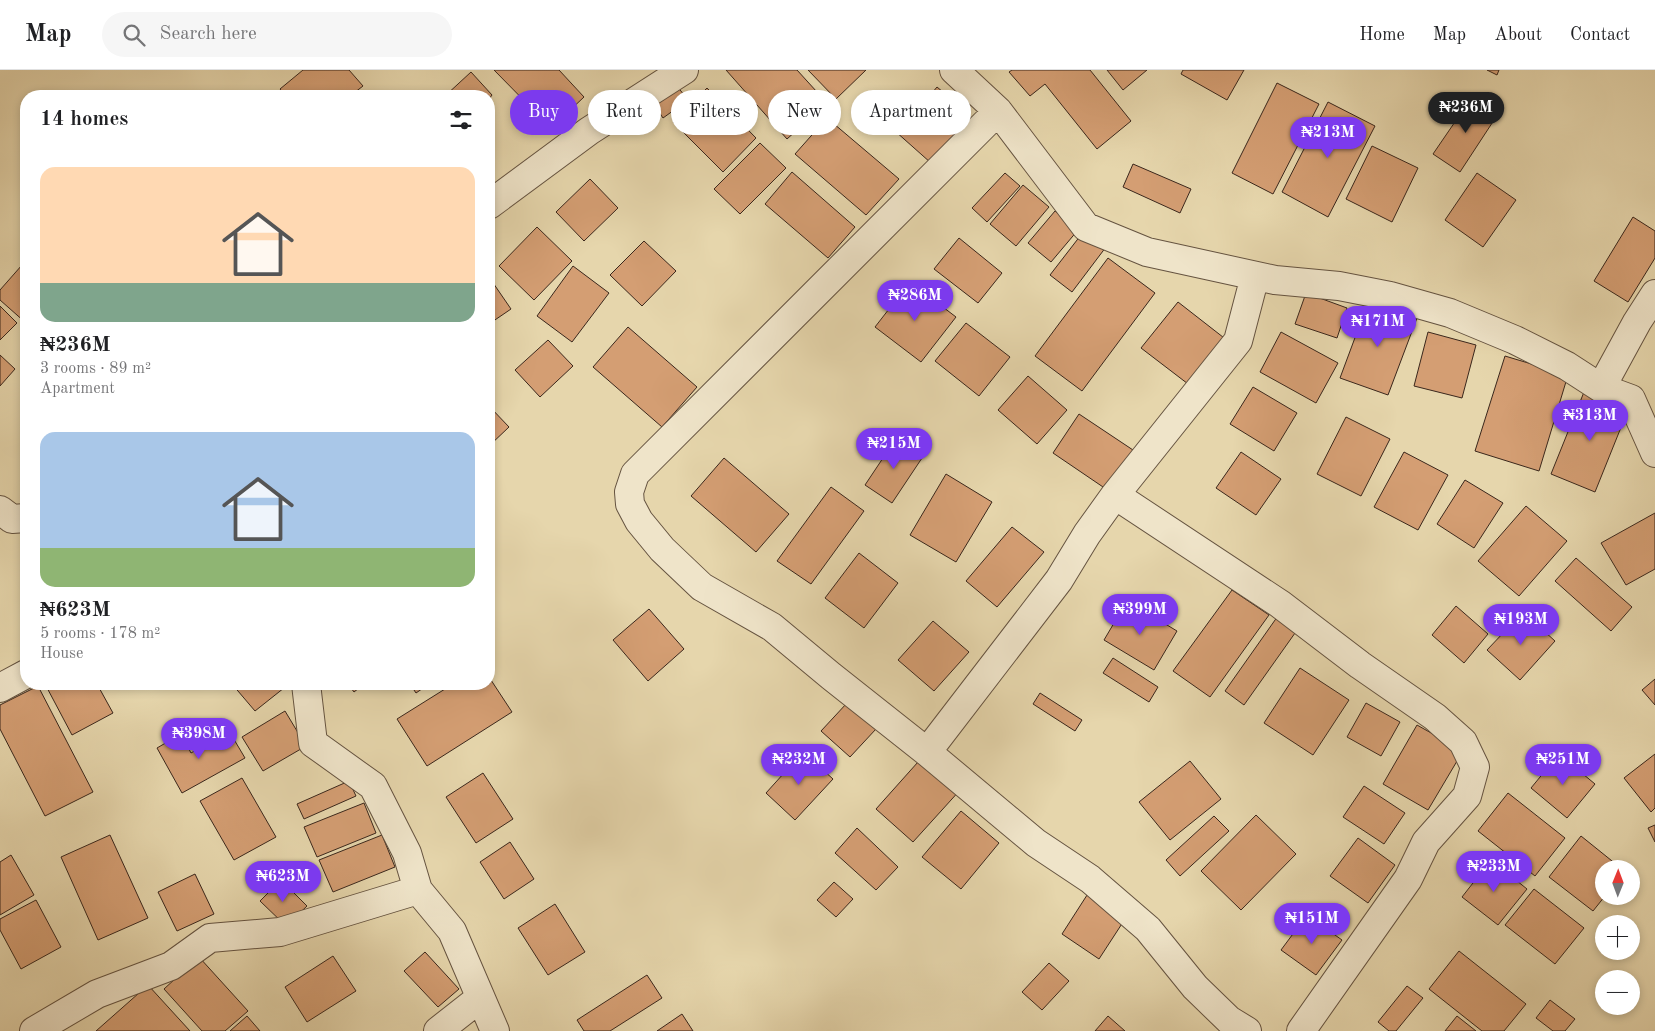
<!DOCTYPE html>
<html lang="en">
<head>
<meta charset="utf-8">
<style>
  :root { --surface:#fff; --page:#f6f6f6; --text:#202124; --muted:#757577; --line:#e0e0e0; --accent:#7c3aed }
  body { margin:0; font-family:"Old Standard TT",serif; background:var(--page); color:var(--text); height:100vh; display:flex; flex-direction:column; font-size:19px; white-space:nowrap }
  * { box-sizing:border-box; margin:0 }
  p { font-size:16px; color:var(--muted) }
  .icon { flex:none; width:28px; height:28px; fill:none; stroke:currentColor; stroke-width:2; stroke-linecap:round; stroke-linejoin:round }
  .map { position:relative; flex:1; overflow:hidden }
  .drawer { position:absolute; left:20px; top:20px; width:475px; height:600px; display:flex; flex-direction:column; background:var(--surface); border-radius:20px; box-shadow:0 2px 8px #0003 }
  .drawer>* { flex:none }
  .hud { position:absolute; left:510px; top:20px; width:475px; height:45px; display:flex; gap:10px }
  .needle { width:32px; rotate:1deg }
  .tools { position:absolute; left:1595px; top:790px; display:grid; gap:10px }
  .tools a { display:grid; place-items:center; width:45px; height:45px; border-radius:50%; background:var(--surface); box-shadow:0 2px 8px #0003; font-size:25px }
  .price { position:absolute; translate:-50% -42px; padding:0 11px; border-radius:18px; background:var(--accent); color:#fff; font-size:16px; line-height:32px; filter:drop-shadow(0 1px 2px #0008) }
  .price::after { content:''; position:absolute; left:50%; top:30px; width:15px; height:11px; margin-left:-8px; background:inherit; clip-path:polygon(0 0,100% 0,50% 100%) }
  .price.on { background:#222; color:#fff }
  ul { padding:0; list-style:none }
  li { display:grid; align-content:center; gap:10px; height:265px; padding:0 20px }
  li span { display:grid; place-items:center; height:155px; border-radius:15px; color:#555 }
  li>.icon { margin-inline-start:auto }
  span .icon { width:90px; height:90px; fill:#fffc; stroke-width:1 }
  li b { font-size:21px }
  h2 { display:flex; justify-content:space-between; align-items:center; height:60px; padding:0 20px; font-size:21px }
  .chip { padding:0 18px; border-radius:22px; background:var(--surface); box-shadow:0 2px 8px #0003; font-size:18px; line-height:45px }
  .chip.on { background:var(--accent); color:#fff }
  header { display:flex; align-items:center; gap:30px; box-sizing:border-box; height:70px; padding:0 25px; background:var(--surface); border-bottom:1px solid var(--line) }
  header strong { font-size:24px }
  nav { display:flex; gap:28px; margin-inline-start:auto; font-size:18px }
  .search { width:350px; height:45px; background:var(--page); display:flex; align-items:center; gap:12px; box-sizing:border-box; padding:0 18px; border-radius:28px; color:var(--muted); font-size:19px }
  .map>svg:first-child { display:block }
  .building { fill:#d49e73; stroke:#3a271c }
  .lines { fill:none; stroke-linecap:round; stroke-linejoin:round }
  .minor-casing { stroke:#655340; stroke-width:30 }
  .minor { stroke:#efe4c9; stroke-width:28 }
</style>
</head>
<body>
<header>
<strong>Map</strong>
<div class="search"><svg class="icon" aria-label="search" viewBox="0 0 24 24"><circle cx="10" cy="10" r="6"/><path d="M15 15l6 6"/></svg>Search here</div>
<nav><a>Home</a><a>Map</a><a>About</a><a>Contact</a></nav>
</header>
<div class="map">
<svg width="1655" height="961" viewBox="0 0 1655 961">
  <rect width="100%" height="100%" fill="#e6d6ac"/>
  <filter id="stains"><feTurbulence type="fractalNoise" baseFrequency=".004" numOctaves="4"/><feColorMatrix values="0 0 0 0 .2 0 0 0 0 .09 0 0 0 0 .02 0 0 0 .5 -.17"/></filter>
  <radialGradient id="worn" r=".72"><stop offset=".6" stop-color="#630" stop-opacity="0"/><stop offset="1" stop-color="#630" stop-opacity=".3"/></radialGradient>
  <path class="building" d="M303,0H349L363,16L350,26H286L280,19Z
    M494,0H559L584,27L551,58Z
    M726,0H797L827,33L787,69Z
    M808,0H866L836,29Z
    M1012,0H1090L1131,51L1097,79L1045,14L1030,26L1009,2Z
    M1107,0H1147L1123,20Z
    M1183,0H1244L1227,30L1181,4Z
    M1487,0H1499L1497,5Z
    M471,2L492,25L489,29V26H445Z
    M1277,13L1319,34L1273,124L1232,103Z
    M677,16L688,30L663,48L653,33Z
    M937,17L969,44L959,56L927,29Z
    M707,18L756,68L723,102L673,52Z
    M1472,27L1498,44L1460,102L1433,84Z
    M921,32L957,63L931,93L895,61Z
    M1328,32L1375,56L1328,147L1282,122Z
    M827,48L899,109L866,145L795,84Z
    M760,73L786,98L740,144L714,119Z
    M1372,76L1418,98L1392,152L1346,129Z
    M1133,94L1191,119L1180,143L1123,117Z
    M792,102L855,157L828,188L765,134Z
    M1005,103L1020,116L987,152L972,138Z
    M1477,103L1516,130L1483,177L1445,150Z
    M590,109L618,138L584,171L556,142Z
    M1023,115L1049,137L1016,176L990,154Z
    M1055,141L1078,160L1051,192L1028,173Z
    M1633,147L1655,161V188L1628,232L1594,211Z
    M26,156V166L21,160Z
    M537,157L572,191L534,230L499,196Z
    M1084,161L1106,177L1072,222L1050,205Z
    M959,168L1002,203L978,233L934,199Z
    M644,171L676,201L642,236L610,205Z
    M1108,188L1155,223L1082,321L1035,286Z
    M22,195L26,199V253L0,230V220Z
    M573,196L609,223L572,272L537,246Z
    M489,207L511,239L489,254Z
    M910,212L956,247L921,292L875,257Z
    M1306,223L1347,238L1337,268L1295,254Z
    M1369,230L1417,248L1388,325L1340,308Z
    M1178,232L1228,271L1192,317L1141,278Z
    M0,236L17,253L0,270Z
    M966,253L1010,287L979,326L935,291Z
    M628,257L697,317L662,357L593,297Z
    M1281,262L1338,293L1316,333L1260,302Z
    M1428,262L1476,275L1462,328L1414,316Z
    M548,270L573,296L540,327L515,300Z
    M0,285L15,299L0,316Z
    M1505,286L1568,305L1539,401L1475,381Z
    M1028,306L1067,340L1037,374L998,340Z
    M1253,317L1297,343L1274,381L1230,354Z
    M1584,322L1628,340L1595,422L1551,404Z
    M489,336L509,357L489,376Z
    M1079,344L1133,380L1106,419L1053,383Z
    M1346,347L1390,369L1361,426L1317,404Z
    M897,367L924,385L892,433L865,415Z
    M1241,382L1281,409L1256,445L1216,418Z
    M1404,382L1448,405L1418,460L1374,437Z
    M724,388L789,444L756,482L691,426Z
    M946,404L992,432L956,492L910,465Z
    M1465,410L1503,433L1474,478L1437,454Z
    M831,417L864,441L811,514L777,491Z
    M1526,436L1567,471L1519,526L1478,491Z
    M1655,443V499L1626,515L1601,473Z
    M1012,457L1044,482L997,537L966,511Z
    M859,483L898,513L864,558L825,528Z
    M1576,488L1632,537L1611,561L1555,511Z
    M1232,520L1269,545L1210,627L1173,601Z
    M1127,531L1177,561L1154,600L1104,570Z
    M1456,536L1488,564L1464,593L1432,565Z
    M649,539L684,579L648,611L613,570Z
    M1523,542L1555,571L1520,610L1487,580Z
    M1280,543L1300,556L1244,635L1225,621Z
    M933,551L969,582L934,621L898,590Z
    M1113,588L1158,617L1149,632L1103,603Z
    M1300,598L1349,630L1313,685L1264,653Z
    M489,607L512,642L427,696L397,649L453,614H489Z
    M1655,609V635L1642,620Z
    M45,614H97L113,643L72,665Z
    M232,614H289L255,641Z
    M348,614H364L354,622Z
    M410,614H429L416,623Z
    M38,616L93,722L45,746L0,659V635Z
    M1040,623L1082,650L1075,661L1033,634Z
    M847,633L876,659L850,687L821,661Z
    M1366,633L1400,652L1381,686L1347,667Z
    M285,641L306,676L263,701L242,667Z
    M1417,655L1463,681L1428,740L1383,714Z
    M229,661L245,688L182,723L157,678L181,664L191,683Z
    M803,682L833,709L795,750L766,723Z
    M1559,684L1595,714L1567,748L1531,718Z
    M1655,684V738L1651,742L1624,708Z
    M1190,691L1221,729L1170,770L1139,732Z
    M918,692L961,719L913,772L876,739Z
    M483,703L513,749L476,773L446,727Z
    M242,708L276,767L234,790L200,731Z
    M349,711L356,726L304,749L297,734Z
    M1364,716L1405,743L1384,774L1343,747Z
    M1508,723L1565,768L1535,806L1478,761Z
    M364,733L376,763L317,787L304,757Z
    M961,741L999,773L961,819L922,787Z
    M1256,745L1296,784L1241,840L1201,801Z
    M1214,746L1229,761L1180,806L1166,790Z
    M1655,755V772L1648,758Z
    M857,758L898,797L876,820L835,783Z
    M110,765L148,848L98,870L61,787Z
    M382,765L395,797L333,822L319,790Z
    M1581,766L1622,799H1604L1605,826L1593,841L1549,807Z
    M1358,768L1395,795L1368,833L1330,806Z
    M510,772L534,809L504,829L480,792Z
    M11,785L34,825L0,845V792Z
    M1491,790L1527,819L1498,855L1462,827Z
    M195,804L214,844L177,861L158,822Z
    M281,810L307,836L286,856L260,831Z
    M834,812L853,829L836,847L817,830Z
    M1534,819L1584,858L1555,894L1505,855Z
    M1089,822L1127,846L1099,889L1062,864Z
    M36,830L61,877L21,899L0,860V849Z
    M555,834L585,882L548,905L518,858Z
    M1307,845L1342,870L1316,905L1281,880Z
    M1459,881L1526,934L1504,961H1482L1429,919Z
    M425,882L459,919L438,937L404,901Z
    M333,886L356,921L307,952L285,917Z
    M199,887L248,941L225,961H202L164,919Z
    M1049,893L1069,911L1042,940L1022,922Z
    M647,905L662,928L610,961H584L577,950Z
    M148,915L190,961H96Z
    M1407,916L1423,928L1396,961H1389L1378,952Z
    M1550,930L1575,949L1565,961H1553L1536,948Z
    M682,944L693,961H657Z
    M247,946L260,961H230Z
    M1108,946L1125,961H1095Z
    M1457,946L1476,961H1445Z"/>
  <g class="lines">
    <g class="minor-casing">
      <path id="minor" d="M954,0L998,41L1086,157L1147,182L1275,210L1339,216L1390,226L1450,243L1515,270L1567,296L1601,318L1631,329L1655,383
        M998,41L635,404L629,422L630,434L639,451L662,479L702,517L772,557L831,606L927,682L1036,773L1090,809L1148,859L1195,917L1229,950L1247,961
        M489,135L589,61L684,0
        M1601,318L1637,252L1655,224
        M1115,425L1280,534L1360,595L1435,647L1463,672L1475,697L1467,726L1426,772L1408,809L1301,961
        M0,440L12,449L26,448
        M306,614L313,673L373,716L407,783L418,820L452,861L495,961
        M0,618L26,604
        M927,682L1059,510L1087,464L1115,425L1238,271L1255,206
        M34,961L97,924L171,896L210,868L280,862L418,820
        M438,961L480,928"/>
    </g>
    <use href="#minor" class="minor"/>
  </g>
  <rect width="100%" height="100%" filter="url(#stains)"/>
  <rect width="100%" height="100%" fill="url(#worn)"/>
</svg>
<div class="tools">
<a><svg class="needle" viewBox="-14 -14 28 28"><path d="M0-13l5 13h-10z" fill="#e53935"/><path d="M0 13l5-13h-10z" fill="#757577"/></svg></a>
<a>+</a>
<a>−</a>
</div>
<b class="price on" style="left:1466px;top:64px">₦236M</b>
<b class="price" style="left:1328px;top:89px">₦213M</b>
<b class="price" style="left:915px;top:252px">₦286M</b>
<b class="price" style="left:1378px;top:278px">₦171M</b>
<b class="price" style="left:1590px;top:372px">₦313M</b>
<b class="price" style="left:894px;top:400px">₦215M</b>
<b class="price" style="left:1140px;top:566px">₦399M</b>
<b class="price" style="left:1521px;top:576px">₦193M</b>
<b class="price" style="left:199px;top:690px">₦398M</b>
<b class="price" style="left:799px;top:716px">₦232M</b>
<b class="price" style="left:1563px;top:716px">₦251M</b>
<b class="price" style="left:1494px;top:823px">₦233M</b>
<b class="price" style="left:283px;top:833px">₦623M</b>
<b class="price" style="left:1312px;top:875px">₦151M</b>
<div class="hud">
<a class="chip on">Buy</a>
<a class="chip">Rent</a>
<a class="chip">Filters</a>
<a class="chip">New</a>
<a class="chip">Apartment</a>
</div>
<section class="drawer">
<h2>14 homes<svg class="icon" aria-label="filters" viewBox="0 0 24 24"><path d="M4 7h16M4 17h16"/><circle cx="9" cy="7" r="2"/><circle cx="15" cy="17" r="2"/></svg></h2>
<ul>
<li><span style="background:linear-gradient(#ffd9b3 75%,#7fa58c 0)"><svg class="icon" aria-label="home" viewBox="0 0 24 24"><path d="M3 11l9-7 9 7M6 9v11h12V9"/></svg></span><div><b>₦236M</b><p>3 rooms · 89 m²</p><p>Apartment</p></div></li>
<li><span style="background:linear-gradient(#a9c7e8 75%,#8fb573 0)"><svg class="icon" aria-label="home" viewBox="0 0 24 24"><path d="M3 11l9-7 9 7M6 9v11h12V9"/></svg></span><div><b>₦623M</b><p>5 rooms · 178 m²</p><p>House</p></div></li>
</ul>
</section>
</div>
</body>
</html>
